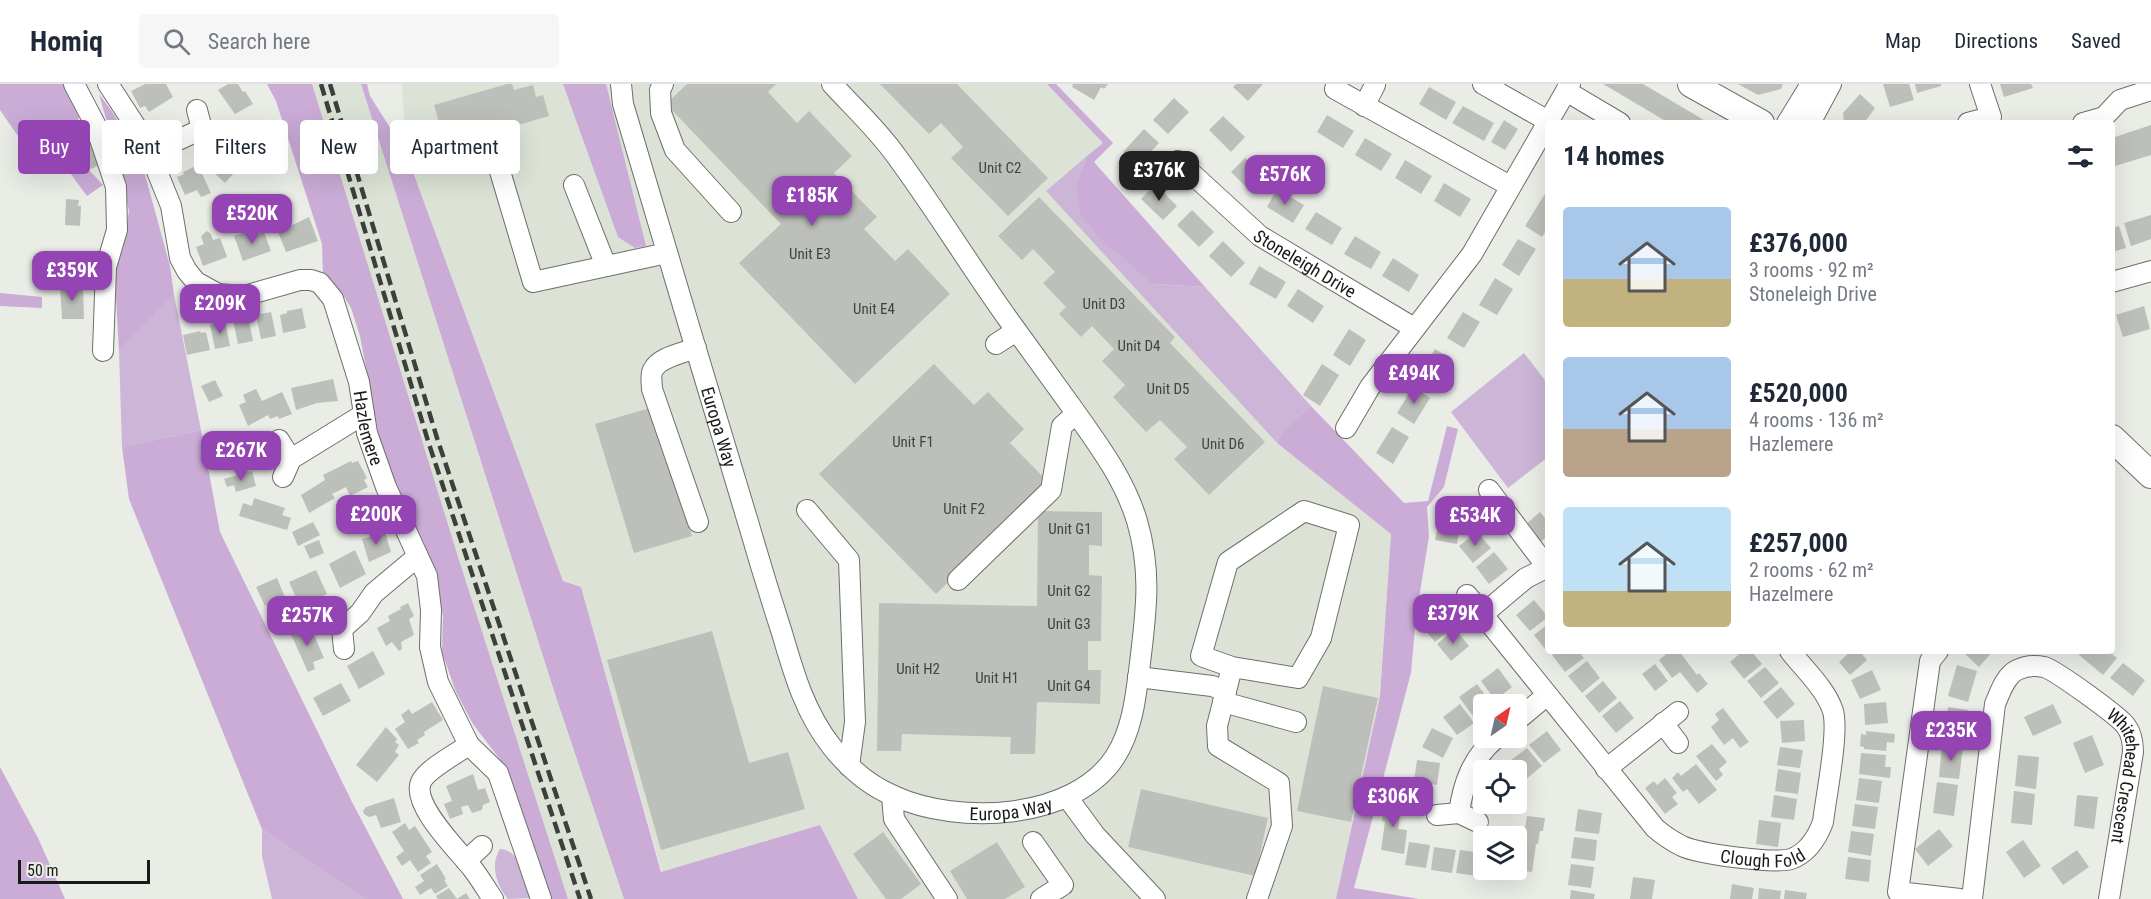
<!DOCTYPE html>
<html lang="en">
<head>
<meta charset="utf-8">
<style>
  :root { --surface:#fff; --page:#f6f6f7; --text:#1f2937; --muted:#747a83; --line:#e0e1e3; --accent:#9544b4 }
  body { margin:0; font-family:"Roboto Condensed",sans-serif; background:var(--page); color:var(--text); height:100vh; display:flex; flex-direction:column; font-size:22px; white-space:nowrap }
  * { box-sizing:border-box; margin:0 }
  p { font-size:20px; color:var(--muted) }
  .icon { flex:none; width:33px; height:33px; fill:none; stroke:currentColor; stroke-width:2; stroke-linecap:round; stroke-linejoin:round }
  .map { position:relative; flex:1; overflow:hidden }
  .details { position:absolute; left:1545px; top:36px; width:570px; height:534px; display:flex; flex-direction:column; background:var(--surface); border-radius:6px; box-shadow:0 6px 24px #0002 }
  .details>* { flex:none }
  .guide { position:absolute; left:18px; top:36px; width:570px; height:54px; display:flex; gap:12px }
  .needle { width:39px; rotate:34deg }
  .tools { position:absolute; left:1473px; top:610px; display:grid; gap:12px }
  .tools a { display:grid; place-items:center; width:54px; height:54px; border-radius:6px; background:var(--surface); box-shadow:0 6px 24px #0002; font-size:30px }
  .scale { position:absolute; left:18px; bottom:15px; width:132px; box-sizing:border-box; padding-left:6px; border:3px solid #191b18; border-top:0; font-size:16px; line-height:21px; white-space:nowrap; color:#191b18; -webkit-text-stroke:4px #e9ede6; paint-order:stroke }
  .price { position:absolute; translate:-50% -51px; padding:0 14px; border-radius:12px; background:var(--accent); color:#fff; font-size:20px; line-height:39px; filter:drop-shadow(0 2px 3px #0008) }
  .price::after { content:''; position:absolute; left:50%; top:36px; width:18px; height:14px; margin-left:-9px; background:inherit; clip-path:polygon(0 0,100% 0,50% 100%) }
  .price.current { background:#222; color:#fff }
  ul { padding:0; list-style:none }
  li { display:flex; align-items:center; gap:18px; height:150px; padding:0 18px }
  li span { display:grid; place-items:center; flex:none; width:168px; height:120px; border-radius:6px; color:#555 }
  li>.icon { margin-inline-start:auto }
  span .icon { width:72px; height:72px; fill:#fffc; stroke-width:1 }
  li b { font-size:26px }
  h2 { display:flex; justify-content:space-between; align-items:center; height:72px; padding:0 18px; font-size:26px }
  .chip { padding:0 21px; border-radius:6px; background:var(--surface); box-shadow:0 6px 24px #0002; font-size:21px; line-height:54px }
  .chip.current { background:var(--accent); color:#fff }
  header { display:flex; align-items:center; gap:36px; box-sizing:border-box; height:84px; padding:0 30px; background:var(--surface); border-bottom:2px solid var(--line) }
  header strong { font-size:28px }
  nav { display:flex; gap:33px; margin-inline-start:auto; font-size:21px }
  .search { width:420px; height:54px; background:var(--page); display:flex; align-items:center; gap:15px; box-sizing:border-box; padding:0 21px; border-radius:6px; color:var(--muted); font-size:22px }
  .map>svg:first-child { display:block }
  .built { fill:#dce3d6 }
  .green { fill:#ccb5d6 }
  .forest { fill:#caacd7 }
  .building { fill:#bdc0ba }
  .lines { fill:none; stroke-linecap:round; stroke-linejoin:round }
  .minor-casing { stroke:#6d706a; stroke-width:22 }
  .major-casing { stroke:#6d706a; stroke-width:28 }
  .minor { stroke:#fff; stroke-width:20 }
  .major { stroke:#fff; stroke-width:26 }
  .rail { stroke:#3d3f3c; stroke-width:4.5; stroke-dasharray:12 6; stroke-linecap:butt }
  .labels { text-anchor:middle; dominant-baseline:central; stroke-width:4.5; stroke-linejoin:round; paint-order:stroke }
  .number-label { font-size:15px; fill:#424440 }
  .street-label { font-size:18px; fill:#191b18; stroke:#e9ede6 }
</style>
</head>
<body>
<header>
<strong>Homiq</strong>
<div class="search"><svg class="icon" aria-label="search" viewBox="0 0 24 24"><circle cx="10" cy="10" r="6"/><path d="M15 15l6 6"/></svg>Search here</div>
<nav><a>Map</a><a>Directions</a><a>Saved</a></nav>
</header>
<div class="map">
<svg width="2151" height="815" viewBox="0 0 2151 815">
  <rect width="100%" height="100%" fill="#e9ede6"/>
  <path class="built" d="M286,0H361L556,613L624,815H547L505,682L473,640L456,608L442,568L443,532L437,499L424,459L398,407L376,338L360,252Z
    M402,0H1047L1103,59L1046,107L1277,359L1391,450L1380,612L1336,815H858L820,741L662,788L581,503L563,497L406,69Z"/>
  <path class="green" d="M1087,72L1076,99L1153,200L1205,203L1311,322L1282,347L1277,359L1046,107Z
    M174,211L201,346L122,363L119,267Z
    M1524,269L1548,300V373L1508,404L1451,328Z
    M262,745L365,815H272L262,772Z
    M500,765C522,766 524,797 530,814L508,815C496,801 490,780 500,765Z"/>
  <path class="forest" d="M0,0H63L81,25L72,59L90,87L103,101L87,112L37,44L20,55L0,26Z
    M267,0H312L458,473L568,815H547L505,682L473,640L456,608L442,568L443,532L437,499L424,459L398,407L380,358L360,252L351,224L340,206L323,190L322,160L276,17Z
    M361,0H367L370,12L406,69L563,497L581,503L661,788L820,741L858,815H624L556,613Z
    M563,0H606L646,162L635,164L618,153Z
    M1047,0H1056L1113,59L1094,78L1205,203L1153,200L1099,153L1081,131L1076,99L1087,72L1103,59Z
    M99,10L111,26L141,76L170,182L174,211L119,267L115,197L110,196L123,165L129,127L118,77Z
    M0,209L42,213V224L0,222Z
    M1311,322L1404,419L1428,417L1447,342L1458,345L1444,403L1427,423L1429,452L1416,533L1411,589L1354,804L1419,815H1336L1380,612L1391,450L1277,359L1282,347Z
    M201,346L220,448L352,718L403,815H365L262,745L129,415L122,363Z
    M0,683L38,754L65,815H0Z"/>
  <path class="building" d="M145,0H166L173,13L149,28L145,22L140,24L131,7Z
    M228,0H238L243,8L245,7L253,20L235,30L218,6Z
    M507,0H512L514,6L533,1L536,13L543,11L549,32L446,62L434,21Z
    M687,0H776L768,8L797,39L809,27L852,72L834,89L877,133L864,145L895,177L908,165L950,210L855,300L739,179L781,140L666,20Z
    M880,0H957L1048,94L1008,132L951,74L963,63L941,39L929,50Z
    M1073,0H1108L1104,5L1101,3L1094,16L1072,3Z
    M1236,0H1263L1248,17L1233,3Z
    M1603,0H1643L1709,39H1669Z
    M1738,0H1783L1781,5L1758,11Z
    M1883,0H1909L1914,16L1890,23Z
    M1915,0H1941V2L1917,9Z
    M2000,0H2031L2033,4L2004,13Z
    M1429,3L1456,18L1446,36L1419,20Z
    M1860,10L1875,24L1864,39H1844L1843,29Z
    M1174,14L1189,28L1168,50L1153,36Z
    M1463,22L1494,39L1484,57L1452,39Z
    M1327,31L1354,47L1343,64L1317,48Z
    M1223,32L1245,53L1231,68L1209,46Z
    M1504,36L1518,45L1505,66L1491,58Z
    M2151,41V71L2112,83V54Z
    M244,42L269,46L265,75L240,72Z
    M1144,45L1159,59L1137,82L1123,68Z
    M90,48L104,79L91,85L77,54Z
    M1365,54L1392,70L1381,87L1355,71Z
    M1245,74L1267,95L1253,110L1231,88Z
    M219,75L234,89L225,99L210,85Z
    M1405,76L1432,92L1421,110L1395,94Z
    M198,81L211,109L201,113L197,106L185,111L177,93L184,90L183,88Z
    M1444,99L1471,115L1460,133L1434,117Z
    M1155,100L1177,122L1163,136L1141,115Z
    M1277,105L1304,121L1293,139L1267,123Z
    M1546,108L1548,110V144L1542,153L1525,142Z
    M1039,113L1175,253L1170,259L1265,358L1209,411L1174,375L1187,363L1160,336L1146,348L1113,313L1125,301L1102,277L1114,265L1092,242L1081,253L1059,230L1066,223L1043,199L1055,188L1033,165L1022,176L998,152Z
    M66,115L79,116L78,122H81L80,142L65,141Z
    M1192,126L1214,148L1199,163L1177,141Z
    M1316,128L1342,144L1332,161L1305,145Z
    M2151,131V155L2131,162L2124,139Z
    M309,133L318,157L286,168L278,148Z
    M2119,142L2126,164L2112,168V144Z
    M207,147L211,150L213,156L220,154L227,173L203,182L196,163L204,160L201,153L203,150Z
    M246,148L248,154L264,148L271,167L243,177L234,152Z
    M1355,152L1381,168L1371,185L1344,170Z
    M1518,155L1536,165L1519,192L1502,181Z
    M1223,157L1245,179L1231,193L1209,172Z
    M1393,174L1419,191L1409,208L1382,192Z
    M1259,182L1286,198L1276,215L1249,200Z
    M1495,194L1513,205L1497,231L1479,221Z
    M83,201L84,235H62L60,202Z
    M1298,205L1324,222L1313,239L1287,222Z
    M2144,222L2150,245L2123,253L2116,231Z
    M302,224L306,244L283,249L280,231L287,229V227Z
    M271,228L276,252L261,255L256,231Z
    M1463,228L1480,238L1464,264L1447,254Z
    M248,232L253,257L238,260L233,236Z
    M225,237L230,262L215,265L210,241Z
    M1349,245L1366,256L1350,282L1333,271Z
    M200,247L201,249L206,248L210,266L187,271L183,251Z
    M1435,265L1452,275L1436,302L1419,291Z
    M934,280L974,321L988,308L1024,345L1010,359L1050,400L936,510L819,390Z
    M1322,280L1339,291L1320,322L1303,311Z
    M333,295L338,317L317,319L296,326L291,304Z
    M215,296L223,312L209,318L201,302Z
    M1413,303L1430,314L1414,340L1397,329Z
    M256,305L262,317L282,308L292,330L279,335L278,332L270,335L268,331L248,342L239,321L246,318L243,311Z
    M653,323L692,452L634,469L595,340Z
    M1392,343L1409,353L1393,380L1376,369Z
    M235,349V358H241L242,374H222L221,350Z
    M351,377L352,379L358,377L367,394L364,396L368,403L350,412L346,403L332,410L335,414L309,429L301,411L325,396L323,391Z
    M252,387L256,402L236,408L234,401L227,403L224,395Z
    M254,414L285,424L282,431L291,434L287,446L239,432L243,419L252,422Z
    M1038,427L1102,428V462L1089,461V491L1102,492L1101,557H1088V586H1101L1100,620L1037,618L1035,670H1010L1011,653L902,650L901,667H877L879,519L1037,522Z
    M1540,428L1548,438V452L1539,459L1525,441Z
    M1440,433L1461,437L1457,460L1435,456Z
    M313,438L320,451L298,462L292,448Z
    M385,448L391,468L369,478L362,455Z
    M1477,448L1491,464L1473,479L1459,462Z
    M319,456L324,469L310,475L304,462Z
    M355,466L366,490L340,504L329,480Z
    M1494,468L1508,485L1489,500L1476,483Z
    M316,486L327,510L300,522L289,498Z
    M277,494L286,516L274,521L273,519L265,522L256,503Z
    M1534,516L1548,533L1530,547L1516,531Z
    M408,519L414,532L409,535L414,551L401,558L402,565L399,567L392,558L386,562L377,544L390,537L388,532L401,525L400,523Z
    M1439,526L1453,543L1435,558L1421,541Z
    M1548,540V569L1534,551Z
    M297,542L299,549L311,544L324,574L313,578L315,585L308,588L289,546Z
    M1455,545L1469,562L1451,577L1437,560Z
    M712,547L749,679L788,668L805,725L661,766L607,576Z
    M373,567L385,590L359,605L347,582Z
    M1557,567H1578L1584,574L1565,588L1552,571Z
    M1670,567H1679L1697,591L1699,589L1708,600L1697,609L1680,588L1672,594L1659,576Z
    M1743,567H1751L1762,580L1744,595L1730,578Z
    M1851,567H1864L1861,569L1867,576L1850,591L1839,578Z
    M1965,567H1993L1979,583L1964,569Z
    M2082,567H2108L2117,574L2103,591L2079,571Z
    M1587,577L1600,594L1582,609L1568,592Z
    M2123,579L2145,596L2133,612L2110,594Z
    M1655,580L1668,597L1655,607L1642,590Z
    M1957,581L1977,587L1968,618L1948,612Z
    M1765,583L1779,599L1761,614L1747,597Z
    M1498,584L1512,603L1495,616L1481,597Z
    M1872,586L1881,606L1860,615L1851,596Z
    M1603,597L1617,614L1599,629L1585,612Z
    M341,599L351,617L323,632L313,614Z
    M1477,600L1491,619L1484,621V624L1473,632L1459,613Z
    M1323,602L1378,614L1351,738L1297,727Z
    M1781,603L1795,620L1777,635L1763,618Z
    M1620,617L1634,634L1616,649L1602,632Z
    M432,618L443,636L424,648L425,651L417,656L419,659L408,665L395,645L405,638L401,631L409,625L412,630Z
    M1886,618L1888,639L1865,641L1864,620Z
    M1460,620L1474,639L1457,651L1443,633Z
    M2053,620L2062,639L2033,652L2024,633Z
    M1948,623L1968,626L1965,657L1944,655Z
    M1723,624L1749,658L1740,664L1733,654L1724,661L1711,643L1719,636L1715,630Z
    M1804,636L1805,657L1782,659L1780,637Z
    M386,643L397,655L395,658L399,661L395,668L399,671L377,698L356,681Z
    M1432,644L1453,654L1443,674L1422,663Z
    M1547,647L1561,666L1544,679L1529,661Z
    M1866,647L1895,650L1894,659L1887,658L1886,667L1864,665V663L1860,662L1861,650L1866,651Z
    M2092,651L2104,681L2085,689L2073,659Z
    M1712,660L1727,678L1719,685L1723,691L1716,697L1696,672Z
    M1942,661L1963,664L1959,695L1939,693Z
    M1780,663L1803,666L1800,684L1777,681Z
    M1527,664L1542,682L1525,696L1510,677Z
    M1861,669L1886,671L1885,683H1891L1890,694L1859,690Z
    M2018,671L2039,673L2036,705L2015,702Z
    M1417,676L1440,679L1437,701L1414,697Z
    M1696,680L1717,706L1699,720L1687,705L1683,708L1672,694L1678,688L1681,692Z
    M1778,685L1801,689L1798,710L1775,707Z
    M473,690L478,706L485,704L490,718L483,721L482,726L472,729L468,721L461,723L463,730L450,735L444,720L452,717L446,702Z
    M1665,694L1677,709L1672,713L1678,720L1665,730L1645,704L1654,697L1657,701Z
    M1859,694L1882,697L1879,719L1856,716Z
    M1937,698L1958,701L1954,732L1933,729Z
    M1141,705L1268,734L1255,792L1128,763Z
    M2014,707L2035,710L2032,741L2011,739Z
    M1774,711L1797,715L1794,736L1771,733Z
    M2077,711L2098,713L2094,745L2074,742Z
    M394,714L401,738L381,744L376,731L369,733L364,730L363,727L366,723Z
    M1385,715L1402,717L1398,745L1407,746L1404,770L1381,766L1385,738L1382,737Z
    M1855,720L1878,723L1875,745L1852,742Z
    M1578,725L1602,729L1599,750L1575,747Z
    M1527,732L1545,734L1543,747H1540L1538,760H1536L1532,788L1516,786V762L1522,763Z
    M1759,736L1781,739L1778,763L1756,760Z
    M405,739L409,746L415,742L432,768L426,772L431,779L418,788L410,776L402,782L396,773L404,767L392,748Z
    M1939,745L1953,762L1928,782L1915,765Z
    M1851,747L1874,750L1871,772L1848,768Z
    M883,748L921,800L901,815H886L853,770Z
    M1574,753L1597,756L1595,777L1571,774Z
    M2023,756L2041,782L2024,794L2006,768Z
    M997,758L1025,803L1005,815H967L950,787Z
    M1409,758L1430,761L1426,784L1405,781Z
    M1434,763L1456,766L1452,789L1431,786Z
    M1460,766L1481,769L1478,792L1456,789Z
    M2077,766L2089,783L2063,801L2051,784Z
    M1848,773L1871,776L1869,798L1845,795Z
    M437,780L446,795L444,796L448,802L435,810L431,804L420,811L415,803L424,797L420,791Z
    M1571,780L1594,783L1591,804L1568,801Z
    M1484,786H1505L1503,796L1482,793Z
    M1633,793L1655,796L1652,815H1630Z
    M1732,800L1754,804L1752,815H1730Z
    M449,804L457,815L466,809L470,815H438L436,812Z
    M1759,804L1781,807L1780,815H1758Z
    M1571,806L1595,810L1594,815H1570Z
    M1785,806L1807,809L1806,815H1784Z"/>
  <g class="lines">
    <g class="minor-casing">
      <g id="minor">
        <path d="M74,0L95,40L116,103L117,146L106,183L103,267"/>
        <path id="s1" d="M108,0L144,55L171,122L180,174L187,187L196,198L218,210L244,212L300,196H311L320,199L333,215L359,298L367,349L386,403L427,492L431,526L430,563L438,598L469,661C457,669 426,686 421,698C411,721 459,767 472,784C480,794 486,805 493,815"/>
        <path id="s2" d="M621,0L623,20C664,159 706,299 748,438C759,476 770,512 782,549C794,590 805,629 832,663C848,683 870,702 894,712C958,741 1073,737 1115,673C1133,645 1136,611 1140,579C1146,528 1152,488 1137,437C1124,394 1097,359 1071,322C1050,293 1029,264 1008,235C970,182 936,126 897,73C879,47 854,24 832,0"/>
        <path d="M663,0L660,6L661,29L675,66L731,128"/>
        <path d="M1483,0L1548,37"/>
        <path d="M1335,5L1510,102"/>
        <path d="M1566,7L1620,39"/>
        <path d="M1364,22L1375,1"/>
        <path d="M197,26L202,45L211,58"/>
        <path d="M1787,39L1811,0"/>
        <path d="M1810,39L1831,0"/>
        <path d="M1968,39L1991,33L1980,0"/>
        <path d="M2083,39L2104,33L2120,16L2151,6"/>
        <path d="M150,69L202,45"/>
        <path id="s3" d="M1178,77L1260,152L1414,244"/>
        <path d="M499,84L533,198L667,169"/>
        <path d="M574,101L606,182"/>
        <path d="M2112,198L2151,187"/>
        <path d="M996,260L1016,247"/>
        <path d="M696,264C683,269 659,273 653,286C650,291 652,299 652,305L698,438"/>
        <path d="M1346,344L1370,303L1472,170L1570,0"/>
        <path d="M279,356L291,375L283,393"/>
        <path d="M291,375L364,330"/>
        <path d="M1489,406L1547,483"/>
        <path d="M807,426L849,476L855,638L849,682"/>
        <path d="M958,496L1051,406L1062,342L1076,330"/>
        <path id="s4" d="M1467,511L1655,744C1663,751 1672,757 1682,762C1699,770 1773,780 1791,775C1808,769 1817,754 1823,738C1826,712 1839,649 1833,627C1826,605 1804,585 1790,567"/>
        <path d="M1482,531L1526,494L1548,483"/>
        <path d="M327,534L342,545L344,565"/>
        <path d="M342,545L360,529L374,509L417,473"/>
        <path d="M1938,567L1930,577L1898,808L1960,815"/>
        <path d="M1138,593L1212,602L1226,607L1217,642L1218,662L1279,699L1282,742L1257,815"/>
        <path d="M1226,607L1232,583L1298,594L1321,554L1349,441L1304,427L1228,478L1201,572L1232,583"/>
        <path d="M1223,618L1296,638"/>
        <path d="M1516,637L1546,612"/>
        <path d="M1663,639L1678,659"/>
        <path d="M469,661L498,689L541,815"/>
        <path d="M1606,685L1678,628"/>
        <path d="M892,712L894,735L947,815"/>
        <path d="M1067,713L1095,751L1155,815"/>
        <path d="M1459,729C1463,700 1472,674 1496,654"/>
        <path d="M1437,731L1459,729L1478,738"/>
        <path d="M1033,758L1063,801L1041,815"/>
        <path d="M466,777L482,762"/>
        <path id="s5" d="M1972,815L1995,620C2000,609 2005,592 2017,586C2025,582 2035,581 2044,583C2055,586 2119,632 2126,642C2132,650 2133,658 2133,668L2109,815"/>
      </g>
    </g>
    <g class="major-casing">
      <path id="major" d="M1691,0L1761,39
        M2112,354L2151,391"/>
    </g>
    <use href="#minor" class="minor"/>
    <use href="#major" class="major"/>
    <path class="rail" d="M321,0L428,357L580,815
      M330,0L437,354L591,815"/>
  </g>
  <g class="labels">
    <g class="number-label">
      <text x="1000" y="84">Unit C2</text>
      <text x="810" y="170">Unit E3</text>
      <text x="1104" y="220">Unit D3</text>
      <text x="874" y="225">Unit E4</text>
      <text x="1139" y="262">Unit D4</text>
      <text x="1168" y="305">Unit D5</text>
      <text x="913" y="358">Unit F1</text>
      <text x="1223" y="360">Unit D6</text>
      <text x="964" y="425">Unit F2</text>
      <text x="1070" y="445">Unit G1</text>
      <text x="1069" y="507">Unit G2</text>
      <text x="1069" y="540">Unit G3</text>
      <text x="918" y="585">Unit H2</text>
      <text x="997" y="594">Unit H1</text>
      <text x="1069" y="602">Unit G4</text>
    </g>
    <g class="street-label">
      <text stroke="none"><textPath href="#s3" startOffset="164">Stoneleigh Drive</textPath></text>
      <text stroke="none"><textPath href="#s1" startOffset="504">Hazlemere</textPath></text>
      <text stroke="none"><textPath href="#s2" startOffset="357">Europa Way</textPath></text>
      <text stroke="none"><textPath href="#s5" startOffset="416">Whitehead Crescent</textPath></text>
      <text stroke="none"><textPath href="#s2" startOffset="897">Europa Way</textPath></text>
      <text stroke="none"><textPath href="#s4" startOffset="414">Clough Fold</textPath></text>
    </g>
  </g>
</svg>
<div class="tools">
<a><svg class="needle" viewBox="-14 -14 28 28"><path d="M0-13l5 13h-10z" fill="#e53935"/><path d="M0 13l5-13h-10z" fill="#747a83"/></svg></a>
<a><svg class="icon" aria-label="locate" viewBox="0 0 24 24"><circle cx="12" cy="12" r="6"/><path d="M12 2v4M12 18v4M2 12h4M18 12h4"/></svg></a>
<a><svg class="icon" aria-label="layers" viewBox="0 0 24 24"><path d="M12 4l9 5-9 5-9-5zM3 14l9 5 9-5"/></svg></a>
</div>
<div class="scale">50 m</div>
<b class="price current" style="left:1159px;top:118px">£376K</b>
<b class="price" style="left:1285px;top:122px">£576K</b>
<b class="price" style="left:812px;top:143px">£185K</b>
<b class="price" style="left:252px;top:161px">£520K</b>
<b class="price" style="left:72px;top:218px">£359K</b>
<b class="price" style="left:220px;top:251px">£209K</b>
<b class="price" style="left:1414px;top:321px">£494K</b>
<b class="price" style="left:241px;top:398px">£267K</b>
<b class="price" style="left:376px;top:462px">£200K</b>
<b class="price" style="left:1475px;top:463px">£534K</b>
<b class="price" style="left:1453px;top:561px">£379K</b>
<b class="price" style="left:307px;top:563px">£257K</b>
<b class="price" style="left:1951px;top:678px">£235K</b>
<b class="price" style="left:1393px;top:744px">£306K</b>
<div class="guide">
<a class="chip current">Buy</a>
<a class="chip">Rent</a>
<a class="chip">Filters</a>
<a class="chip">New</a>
<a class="chip">Apartment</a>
</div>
<section class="details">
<h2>14 homes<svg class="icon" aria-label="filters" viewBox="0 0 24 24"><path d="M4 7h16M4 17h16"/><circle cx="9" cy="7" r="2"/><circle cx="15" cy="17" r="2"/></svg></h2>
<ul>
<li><span style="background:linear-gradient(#a9c7e8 60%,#c2b280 0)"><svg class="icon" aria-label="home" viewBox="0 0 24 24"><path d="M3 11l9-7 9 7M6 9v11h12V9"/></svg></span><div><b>£376,000</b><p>3 rooms · 92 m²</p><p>Stoneleigh Drive</p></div></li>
<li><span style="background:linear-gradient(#a9c7e8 60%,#b9a48a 0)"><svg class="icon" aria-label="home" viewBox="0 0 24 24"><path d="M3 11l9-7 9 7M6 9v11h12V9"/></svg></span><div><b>£520,000</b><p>4 rooms · 136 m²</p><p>Hazlemere</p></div></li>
<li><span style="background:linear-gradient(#bfe0f5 70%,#c2b280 0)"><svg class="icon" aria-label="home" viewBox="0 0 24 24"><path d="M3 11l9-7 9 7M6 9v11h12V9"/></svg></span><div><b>£257,000</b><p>2 rooms · 62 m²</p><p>Hazelmere</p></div></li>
</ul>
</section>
</div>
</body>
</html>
